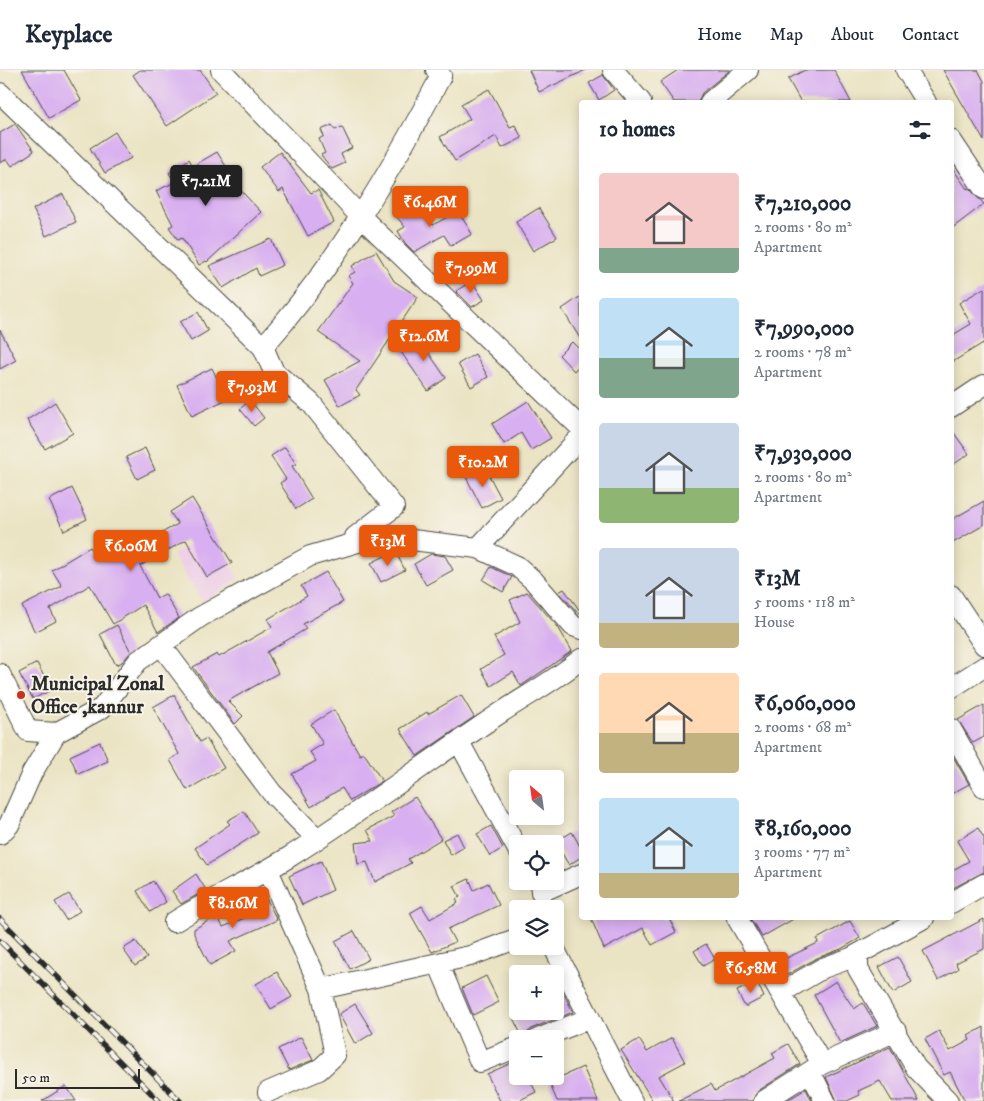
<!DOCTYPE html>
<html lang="en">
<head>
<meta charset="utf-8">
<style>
  :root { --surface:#fff; --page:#f6f6f7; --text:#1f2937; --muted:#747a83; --line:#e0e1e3; --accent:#ea580c }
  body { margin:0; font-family:"IM FELL DW Pica",serif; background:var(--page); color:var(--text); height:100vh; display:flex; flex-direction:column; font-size:19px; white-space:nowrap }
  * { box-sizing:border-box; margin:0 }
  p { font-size:16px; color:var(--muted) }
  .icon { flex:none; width:28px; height:28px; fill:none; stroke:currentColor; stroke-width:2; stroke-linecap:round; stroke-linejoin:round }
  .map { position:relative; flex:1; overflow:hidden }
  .sheet { position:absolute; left:579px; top:30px; width:375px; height:820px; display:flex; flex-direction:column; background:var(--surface); border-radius:5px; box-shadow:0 2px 12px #0003 }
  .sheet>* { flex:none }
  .needle { width:32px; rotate:331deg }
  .buttons { position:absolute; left:509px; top:700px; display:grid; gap:10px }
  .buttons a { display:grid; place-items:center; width:55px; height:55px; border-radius:5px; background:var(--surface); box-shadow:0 2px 12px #0003; font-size:25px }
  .scale { position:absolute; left:15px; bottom:12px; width:125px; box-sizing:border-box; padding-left:5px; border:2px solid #2b2b2b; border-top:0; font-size:14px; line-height:18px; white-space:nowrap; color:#2b2b2b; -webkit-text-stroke:4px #f7f3e8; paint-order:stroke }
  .price { position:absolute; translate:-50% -42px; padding:0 11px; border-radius:5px; background:var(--accent); color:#fff; font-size:16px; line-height:32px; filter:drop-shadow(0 1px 2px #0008) }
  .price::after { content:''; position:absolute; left:50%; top:30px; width:15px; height:11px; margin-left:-8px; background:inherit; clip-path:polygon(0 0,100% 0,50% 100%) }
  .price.on { background:#222; color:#fff }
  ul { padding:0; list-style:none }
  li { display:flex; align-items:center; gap:15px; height:125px; padding:0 20px }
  li span { display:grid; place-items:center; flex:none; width:140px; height:100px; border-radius:5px; color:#555 }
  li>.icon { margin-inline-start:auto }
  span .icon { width:60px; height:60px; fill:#fffc; stroke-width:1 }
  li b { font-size:21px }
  h2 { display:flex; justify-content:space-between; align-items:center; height:60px; padding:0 20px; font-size:21px }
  header { display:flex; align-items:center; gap:30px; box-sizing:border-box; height:70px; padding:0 25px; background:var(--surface); border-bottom:1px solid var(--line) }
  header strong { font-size:24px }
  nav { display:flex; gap:28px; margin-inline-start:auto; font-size:18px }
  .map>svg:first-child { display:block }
  .built { fill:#eed0e7 }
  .building { fill:#d8aff0 }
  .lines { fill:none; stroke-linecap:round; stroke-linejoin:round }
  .minor-casing { stroke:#484742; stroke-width:22 }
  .minor { stroke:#fff; stroke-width:20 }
  .rail-casing { stroke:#2b2b2b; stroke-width:5.5 }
  .rail { stroke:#f7f3e8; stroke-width:4; stroke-dasharray:11; stroke-linecap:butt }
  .poi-dot { fill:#c8321e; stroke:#f7f3e8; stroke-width:2 }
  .labels { text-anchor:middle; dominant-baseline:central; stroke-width:4; stroke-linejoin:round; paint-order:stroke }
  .poi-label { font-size:20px; font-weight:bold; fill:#2b2b2b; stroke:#f7f3e8; text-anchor:start }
</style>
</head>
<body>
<header>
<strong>Keyplace</strong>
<nav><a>Home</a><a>Map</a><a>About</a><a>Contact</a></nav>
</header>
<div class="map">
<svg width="984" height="1031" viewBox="0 0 984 1031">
  <rect width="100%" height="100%" fill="#f7f3e8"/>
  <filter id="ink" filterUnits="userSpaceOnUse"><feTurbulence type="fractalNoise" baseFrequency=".02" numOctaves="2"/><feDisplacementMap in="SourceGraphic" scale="10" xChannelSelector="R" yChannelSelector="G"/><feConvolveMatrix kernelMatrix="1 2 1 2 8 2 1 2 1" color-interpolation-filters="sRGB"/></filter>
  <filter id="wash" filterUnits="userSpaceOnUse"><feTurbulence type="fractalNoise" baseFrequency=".0096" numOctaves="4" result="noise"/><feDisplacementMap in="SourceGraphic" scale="20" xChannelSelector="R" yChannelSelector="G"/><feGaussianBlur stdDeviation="1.12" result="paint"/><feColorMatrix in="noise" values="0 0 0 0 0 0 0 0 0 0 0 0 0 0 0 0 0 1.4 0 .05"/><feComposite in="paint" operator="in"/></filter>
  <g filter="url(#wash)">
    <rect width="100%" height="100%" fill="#ebe4c4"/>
    <path class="built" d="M210,462L239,509L202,532L173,485Z"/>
    <g id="blocks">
      <path class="building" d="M22,0H64L81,30L49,48Z
        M140,0H200L216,23L167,56L133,5Z
        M529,0H586L539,22Z
        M678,0H730L702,23L698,32H674L660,12Z
        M805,0H834L851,32H801L788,9Z
        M943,0H978L984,11V71Z
        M603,5L614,20L599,30L589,13Z
        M489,19L510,57L515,55L522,68L502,78L496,66L455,91L440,67L470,49L461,34Z
        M15,54L34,81L12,96L7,89L0,93V63Z
        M332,55L335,60L342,57L352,78L341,84L345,93L332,99L321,85L325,83L319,69L324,66L321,60Z
        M115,62L131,88L105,103L90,78Z
        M217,82L232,106L229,108L261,142L207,192L206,191L199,195L182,168L178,170L169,157L173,155L156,121L175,112L169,103L189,89L193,96Z
        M280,82L311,123L318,120L334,152L308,166L283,119L279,122L260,97Z
        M951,96L967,119L969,118L984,134L951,159Z
        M63,124L76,152L46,166L33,139Z
        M414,132L433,155L458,141L472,164L451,176L444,165L414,182L405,173L398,161L405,157L396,146Z
        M539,138L557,167L533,181L516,152Z
        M271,169L283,195L259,206L256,198L223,218L209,196Z
        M376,181L394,211L418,227L356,320L360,325L340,336L325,310L360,291L318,262L353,213L348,206L355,202L352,196Z
        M472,211L484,230L472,237L456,221Z
        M984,218V275L983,273L951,293V266L971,254L959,233Z
        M581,226V270L562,239Z
        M198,242L208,261L191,271L180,252Z
        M0,260L16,290L0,299Z
        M426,262L435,272L426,279L446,308L428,321L401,282Z
        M572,272L581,281V293L574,301L559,285Z
        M475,284L488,307L471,317L458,294Z
        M212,298L227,329L192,346L177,315Z
        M250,330L264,348L254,356L240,339Z
        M528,331L551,368L531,380L521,363L504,374L492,354Z
        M55,332L73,363L45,379L27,350Z
        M951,359L969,384L951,396Z
        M285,377L296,394L292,396L312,429L296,439L280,413L286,409L271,386Z
        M145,378L155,400L137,409L126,387Z
        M485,398L501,428L482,438L466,407Z
        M72,418L87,449L64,461L49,430Z
        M192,428L232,493L207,507L186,470L140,496L157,528L165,524L179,548L158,562L143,535L113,554L90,515L50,539L56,551L35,562L22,536L62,516L52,500L90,477L93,482L128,462L137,476L178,454L170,442Z
        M984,431V455L951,474V450Z
        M395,481L405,500L381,512L371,493Z
        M431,484L445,486L453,500L426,515L414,494Z
        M491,497L512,507L503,522L483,510Z
        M326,502L343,532L303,554L306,559L267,582L278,603L228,631L243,646L235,654L193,597L217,584L219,587L272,557L268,549L307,526L301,516Z
        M564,519L581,542L578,543L559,522Z
        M527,522L558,557L572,581L521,616L513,602L491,616L481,599L504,585L494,567L520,552L510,530Z
        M117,555L131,582L122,592L116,595L100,564Z
        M37,593L51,620L33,629L19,603Z
        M174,625L200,672L206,668L224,698L187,720L170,690L179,684L153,637Z
        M461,625L474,647L417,686L400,659L427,642L428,644Z
        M984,635V667L973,673L958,650Z
        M334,640L360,685L364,683L382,711L350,731L342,718L311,737L292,704L316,691L310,682L323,674L311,654Z
        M100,672L108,691L78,704L70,686Z
        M951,683L969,714L951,724Z
        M415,727L441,769L408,789L411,793L375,812L367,792L358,794L355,773L373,771L367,760L394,746L391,742Z
        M244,741L258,763L207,795L195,778L230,754L227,751Z
        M491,756L503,778L490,786L477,764Z
        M978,758L984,768V802L951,819V801L969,791L957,771Z
        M572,762L581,778V787L569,795L555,772Z
        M457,763L464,777L451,785L443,770Z
        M321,791L333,820L302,835L289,806Z
        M196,804L206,820L181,834L172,821Z
        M469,809L474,820L488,813L499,835L448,859L455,872L432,882L410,843L422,836L430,849L458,833L456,829L460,827L454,816Z
        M153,811L166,832L150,842L137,821Z
        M262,820L277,850L230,871L236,881L210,895L194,864V859L217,846L223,857L252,845L244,828Z
        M69,824L80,841L66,850L55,832Z
        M591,848H669L676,862L652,875L643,858L604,879Z
        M750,848H795L762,867Z
        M984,849V879L956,893L958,899L938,910L923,881Z
        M850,851L860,868L841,879L817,888L785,906L778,892L818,873L817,869Z
        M354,861L369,889L350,899L335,871Z
        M136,871L147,888L135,896L123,879Z
        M706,874L715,889L703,896L694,881Z
        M898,887L912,912L893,923L879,897Z
        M277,902L292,927L271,939L256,914Z
        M486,906L499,932L473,945L462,918Z
        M555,906L573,942L533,958L528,962L526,969L522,966L512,946L521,941H555Z
        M836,911L854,939L863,933L877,956L840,973L814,925Z
        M757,912L764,927L745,937L737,921Z
        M355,934L373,963L355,974L339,944Z
        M984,957V1031H965L950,1002L944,1005L925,969L939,961L950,981L970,970L968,966Z
        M301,967L313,990L289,1000L278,979Z
        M672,968L685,992L659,1006L674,1031H653L621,980L639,969L647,982Z
        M788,974L800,994L758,1021L752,1031H679L711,1014L715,1021L775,988L772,983Z
        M890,977L919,1031H892L880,1011L858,1021L860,1025L847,1031H837L826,1007Z
        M518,990V1006H528L536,1022L518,1031H500L487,1004Z
        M583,997L598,1031H557L549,1012Z
        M66,1016L76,1031H42Z
        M806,1019L812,1031H786Z"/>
    </g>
  </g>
  <g filter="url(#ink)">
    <use href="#blocks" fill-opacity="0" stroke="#484742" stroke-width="1"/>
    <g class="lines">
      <g class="minor-casing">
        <path id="minor" d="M221,0L360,146L581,358
          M613,0L641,32
          M906,0L926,32
          M0,23L263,277
          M710,32L748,0
          M951,70L984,119
          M951,337L984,315
          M355,467L394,437L311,333L274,302L263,277C335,196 391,101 441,6L436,0
          M478,478L581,366
          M951,525L984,575
          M161,575L272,723L317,769
          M0,604L28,661L56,663
          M951,618L984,597
          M951,659L984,717
          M459,672L518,780
          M0,764L9,755L32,703L56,663L102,638L138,591L200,547L310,486L379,466L478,478L517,496L534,511L573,556L581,559
          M268,800L321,919L470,886L518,868
          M541,822L581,804
          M951,833L984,814
          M737,848L822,994
          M924,848L851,888L858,886V899L916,998L948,1031
          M174,852C211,829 250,811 286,789C355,746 420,697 487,652C518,630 552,613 581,589
          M553,876L632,1031
          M438,893L480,992L518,977
          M782,922L823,898L851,888
          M538,969L590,948
          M811,1003L825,1031
          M268,1022L319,1000L335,985L321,919
          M764,1031L822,994L896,961"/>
      </g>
      <use href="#minor" class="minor"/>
      <g class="rail-casing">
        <path id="rail" d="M0,849L180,1031
          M0,871L159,1031"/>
      </g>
      <use href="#rail" class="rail"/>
    </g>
  </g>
  <circle class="poi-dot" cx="21" cy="625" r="5"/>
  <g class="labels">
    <g class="poi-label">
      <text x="31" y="614">Municipal Zonal<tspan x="31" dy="23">Office ,kannur</tspan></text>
    </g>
  </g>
</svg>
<div class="buttons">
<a><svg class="needle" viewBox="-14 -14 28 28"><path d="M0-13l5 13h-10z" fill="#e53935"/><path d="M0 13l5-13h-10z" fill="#747a83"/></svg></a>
<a><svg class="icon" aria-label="locate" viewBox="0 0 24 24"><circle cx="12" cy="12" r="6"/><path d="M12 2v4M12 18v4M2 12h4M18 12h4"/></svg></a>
<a><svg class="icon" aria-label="layers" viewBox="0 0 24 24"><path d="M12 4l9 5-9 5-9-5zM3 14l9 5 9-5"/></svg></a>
<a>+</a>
<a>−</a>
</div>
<div class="scale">50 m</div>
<b class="price on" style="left:206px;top:137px">₹7.21M</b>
<b class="price" style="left:430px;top:158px">₹6.46M</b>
<b class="price" style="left:471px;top:224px">₹7.99M</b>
<b class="price" style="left:424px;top:292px">₹12.6M</b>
<b class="price" style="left:252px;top:343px">₹7.93M</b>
<b class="price" style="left:483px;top:418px">₹10.2M</b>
<b class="price" style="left:388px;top:497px">₹13M</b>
<b class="price" style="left:131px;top:502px">₹6.06M</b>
<b class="price" style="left:233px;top:859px">₹8.16M</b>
<b class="price" style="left:751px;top:924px">₹6.58M</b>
<section class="sheet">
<h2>10 homes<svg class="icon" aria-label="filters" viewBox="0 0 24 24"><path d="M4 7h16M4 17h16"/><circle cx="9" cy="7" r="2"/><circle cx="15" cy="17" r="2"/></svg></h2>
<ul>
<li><span style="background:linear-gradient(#f6c9c9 75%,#7fa58c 0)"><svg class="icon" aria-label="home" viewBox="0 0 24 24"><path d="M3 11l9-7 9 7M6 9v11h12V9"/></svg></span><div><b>₹7,210,000</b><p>2 rooms · 80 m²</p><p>Apartment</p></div></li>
<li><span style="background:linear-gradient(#bfe0f5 60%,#7fa58c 0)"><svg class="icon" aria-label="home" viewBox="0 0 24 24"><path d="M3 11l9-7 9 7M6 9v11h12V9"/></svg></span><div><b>₹7,990,000</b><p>2 rooms · 78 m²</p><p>Apartment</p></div></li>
<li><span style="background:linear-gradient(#c9d6e8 65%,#8fb573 0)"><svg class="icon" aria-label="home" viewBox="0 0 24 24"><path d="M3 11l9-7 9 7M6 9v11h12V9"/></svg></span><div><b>₹7,930,000</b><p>2 rooms · 80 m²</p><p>Apartment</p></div></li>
<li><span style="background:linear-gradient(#c9d6e8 75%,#c2b280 0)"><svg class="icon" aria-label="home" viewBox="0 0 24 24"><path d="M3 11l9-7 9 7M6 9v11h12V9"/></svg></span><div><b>₹13M</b><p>5 rooms · 118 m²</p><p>House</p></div></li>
<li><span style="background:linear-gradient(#ffd9b3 60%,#c2b280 0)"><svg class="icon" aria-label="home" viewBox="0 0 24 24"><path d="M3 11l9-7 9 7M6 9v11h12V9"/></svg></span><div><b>₹6,060,000</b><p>2 rooms · 68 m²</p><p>Apartment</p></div></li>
<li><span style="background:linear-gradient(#bfe0f5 75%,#c2b280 0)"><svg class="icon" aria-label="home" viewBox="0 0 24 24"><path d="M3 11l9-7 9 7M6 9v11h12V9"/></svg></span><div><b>₹8,160,000</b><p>3 rooms · 77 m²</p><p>Apartment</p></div></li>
</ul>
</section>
</div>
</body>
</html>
